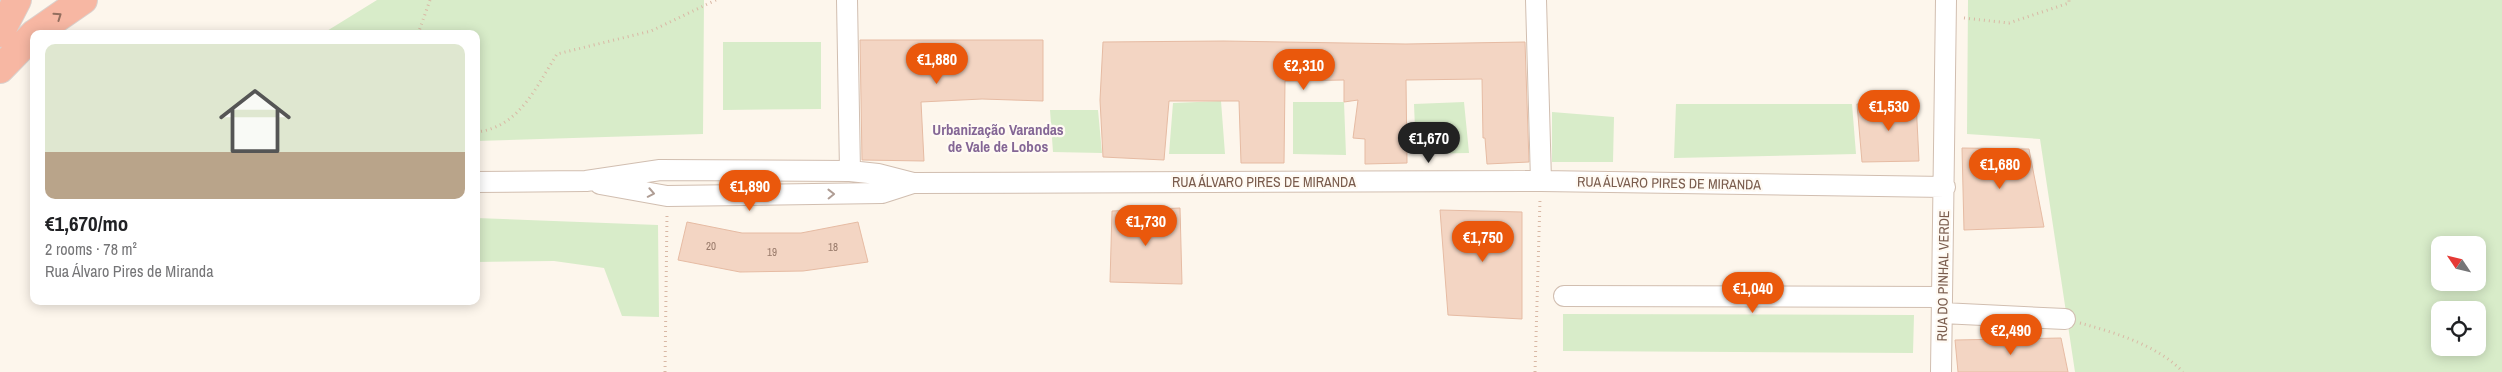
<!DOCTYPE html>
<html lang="en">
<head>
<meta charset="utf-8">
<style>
  :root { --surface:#fff; --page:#f6f6f6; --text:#202124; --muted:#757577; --line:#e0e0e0; --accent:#ea580c }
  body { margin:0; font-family:"Archivo Narrow",sans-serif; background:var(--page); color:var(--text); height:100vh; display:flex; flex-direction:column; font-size:19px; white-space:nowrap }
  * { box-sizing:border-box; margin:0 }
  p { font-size:16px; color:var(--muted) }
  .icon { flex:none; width:28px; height:28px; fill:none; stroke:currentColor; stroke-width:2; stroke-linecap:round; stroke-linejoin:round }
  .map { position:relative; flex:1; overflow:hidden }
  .drawer { position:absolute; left:30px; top:30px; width:450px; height:275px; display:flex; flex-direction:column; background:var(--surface); border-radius:10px; box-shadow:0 2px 12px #0003 }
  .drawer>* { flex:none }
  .needle { width:32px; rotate:305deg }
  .buttons { position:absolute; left:2431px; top:236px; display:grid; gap:10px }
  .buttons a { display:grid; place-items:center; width:55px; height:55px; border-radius:10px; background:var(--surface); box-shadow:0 2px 12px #0003; font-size:25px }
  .price { position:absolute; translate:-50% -42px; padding:0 11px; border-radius:18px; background:var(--accent); color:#fff; font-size:16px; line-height:32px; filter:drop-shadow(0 1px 2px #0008) }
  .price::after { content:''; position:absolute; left:50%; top:30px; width:15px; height:11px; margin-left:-8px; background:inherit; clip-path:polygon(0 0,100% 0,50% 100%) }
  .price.active { background:#222; color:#fff }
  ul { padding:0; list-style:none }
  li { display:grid; align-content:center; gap:10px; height:265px; padding:0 15px }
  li+li { border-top:1px solid var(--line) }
  li span { display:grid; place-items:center; height:155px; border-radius:10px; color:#555 }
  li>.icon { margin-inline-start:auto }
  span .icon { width:90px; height:90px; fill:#fffc; stroke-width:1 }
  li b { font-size:21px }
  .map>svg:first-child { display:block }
  .green { fill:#d8ecc9; fill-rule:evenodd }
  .building { fill:#f3d5c3; stroke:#e6bba3 }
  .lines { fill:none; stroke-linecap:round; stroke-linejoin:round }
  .minor-casing { stroke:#d1beb0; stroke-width:22 }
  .motorway-casing { stroke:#dad1cd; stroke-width:30 }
  .path { stroke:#d9b8a5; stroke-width:3; stroke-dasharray:1 4; stroke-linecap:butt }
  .minor { stroke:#fff; stroke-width:20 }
  .motorway { stroke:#f7b7a3; stroke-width:28 }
  .oneway { stroke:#936e5e }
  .oneway2 { stroke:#af9d94 }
  .labels { text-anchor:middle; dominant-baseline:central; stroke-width:4.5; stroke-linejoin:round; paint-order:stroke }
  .number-label { font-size:11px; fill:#987a6a }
  .street-label { font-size:14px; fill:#7a5c4d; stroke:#fffaf3 }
  .neighbourhood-label { font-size:15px; font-weight:bold; fill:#846695; stroke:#fffaf3 }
</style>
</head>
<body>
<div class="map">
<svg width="2502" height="372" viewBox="0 0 2502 372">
  <rect width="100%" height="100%" fill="#fdf6ec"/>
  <path class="green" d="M377,0H704L703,134L476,141V34H322Z
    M1968,0H2502V372H2075L2040,139L1967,134ZM2440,245H2478V282H2440ZM2440,310H2478V348H2440Z
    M723,42H821V109L723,110Z
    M1221,101L1225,154H1169L1173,103Z
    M1293,102H1344L1346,155L1293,154Z
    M1464,102L1469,153L1416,154L1414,104Z
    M1676,104H1852L1856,154L1674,158Z
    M1050,110H1098L1102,153L1053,152Z
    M1552,112L1614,117L1613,162H1552Z
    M476,218L658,225L659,317L622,316L604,268L554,261L476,262Z
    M1563,314L1914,315L1913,353L1563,351Z"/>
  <path class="building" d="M860,40H1043V101L982,99L921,102L924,161L862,160Z
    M1224,41L1406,44L1525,42L1529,162L1487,164L1485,138H1483L1482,79L1406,80L1407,163L1365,164V139L1353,138L1358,100L1344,102V80L1285,81L1284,163H1241L1239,101H1169L1164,160L1103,157L1100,100L1103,42Z
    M1916,101L1919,161L1862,162L1857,104Z
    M1962,148L2029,149L2044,227L1964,230Z
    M1180,208L1182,284L1110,282L1112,211Z
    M1440,210L1522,212V319L1448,315Z
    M687,222L742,233H801L858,222L868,262L803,271L740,272L678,260Z
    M2061,338L2068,372H1958L1955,340Z"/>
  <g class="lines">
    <g class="minor-casing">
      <path id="minor" d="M847,0L850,171
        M1536,0L1541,181
        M476,182L586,181L660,170L850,171L878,174L913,183L1541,181L1945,187
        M600,184L667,196L882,193L913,183
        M1564,296L1942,297
        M1942,313L2065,319
        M1941,372L1946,0"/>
    </g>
    <g class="motorway-casing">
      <path id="motorway" d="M0,33L17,0
        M34,34L83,0
        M0,69L34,34"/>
    </g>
    <path class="path" d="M1964,18L2009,23L2069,3V0
      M418,34L430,0
      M476,132C519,128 536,87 557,54L651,31L716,0
      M2080,323C2116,333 2157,345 2183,372
      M665,372L667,214
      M1535,372L1540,199"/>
    <use href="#minor" class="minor"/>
    <use href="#motorway" class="motorway"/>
  </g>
  <defs><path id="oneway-chevron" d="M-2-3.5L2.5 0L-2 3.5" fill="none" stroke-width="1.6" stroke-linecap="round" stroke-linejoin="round" transform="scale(1.25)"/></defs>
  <use class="oneway" href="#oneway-chevron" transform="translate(58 16) rotate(-35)"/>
  <g class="oneway2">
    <use href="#oneway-chevron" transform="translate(651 193) rotate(11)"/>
    <use href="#oneway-chevron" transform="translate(831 194) rotate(-1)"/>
  </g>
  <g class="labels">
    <g class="number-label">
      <text x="711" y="246">20</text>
      <text x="833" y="247">18</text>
      <text x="772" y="252">19</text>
    </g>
    <g class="street-label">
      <text x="1264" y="182">RUA ÁLVARO PIRES DE MIRANDA</text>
      <text transform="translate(1669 183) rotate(1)">RUA ÁLVARO PIRES DE MIRANDA</text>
      <text transform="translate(1943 276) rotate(-89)">RUA DO PINHAL VERDE</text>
    </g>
    <g class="neighbourhood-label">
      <text x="998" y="129">Urbanização Varandas<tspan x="998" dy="17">de Vale de Lobos</tspan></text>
    </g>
  </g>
</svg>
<div class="buttons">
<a><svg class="needle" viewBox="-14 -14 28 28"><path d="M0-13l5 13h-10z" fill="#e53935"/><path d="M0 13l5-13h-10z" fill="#757577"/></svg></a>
<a><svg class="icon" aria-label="locate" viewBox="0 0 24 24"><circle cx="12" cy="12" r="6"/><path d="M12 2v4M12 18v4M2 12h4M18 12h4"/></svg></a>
</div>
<b class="price" style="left:937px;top:85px">€1,880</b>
<b class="price" style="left:1304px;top:91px">€2,310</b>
<b class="price" style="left:1889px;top:132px">€1,530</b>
<b class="price active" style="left:1429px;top:164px">€1,670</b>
<b class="price" style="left:2000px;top:190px">€1,680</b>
<b class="price" style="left:750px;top:212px">€1,890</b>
<b class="price" style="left:1146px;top:247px">€1,730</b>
<b class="price" style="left:1483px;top:263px">€1,750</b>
<b class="price" style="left:1753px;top:314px">€1,040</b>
<b class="price" style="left:2011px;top:356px">€2,490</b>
<section class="drawer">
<ul>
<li><span style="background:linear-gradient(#dfe7d0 70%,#b9a48a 0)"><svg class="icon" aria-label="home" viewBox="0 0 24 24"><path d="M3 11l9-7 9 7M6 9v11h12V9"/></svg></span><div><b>€1,670/mo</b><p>2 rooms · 78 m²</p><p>Rua Álvaro Pires de Miranda</p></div></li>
</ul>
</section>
</div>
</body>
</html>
